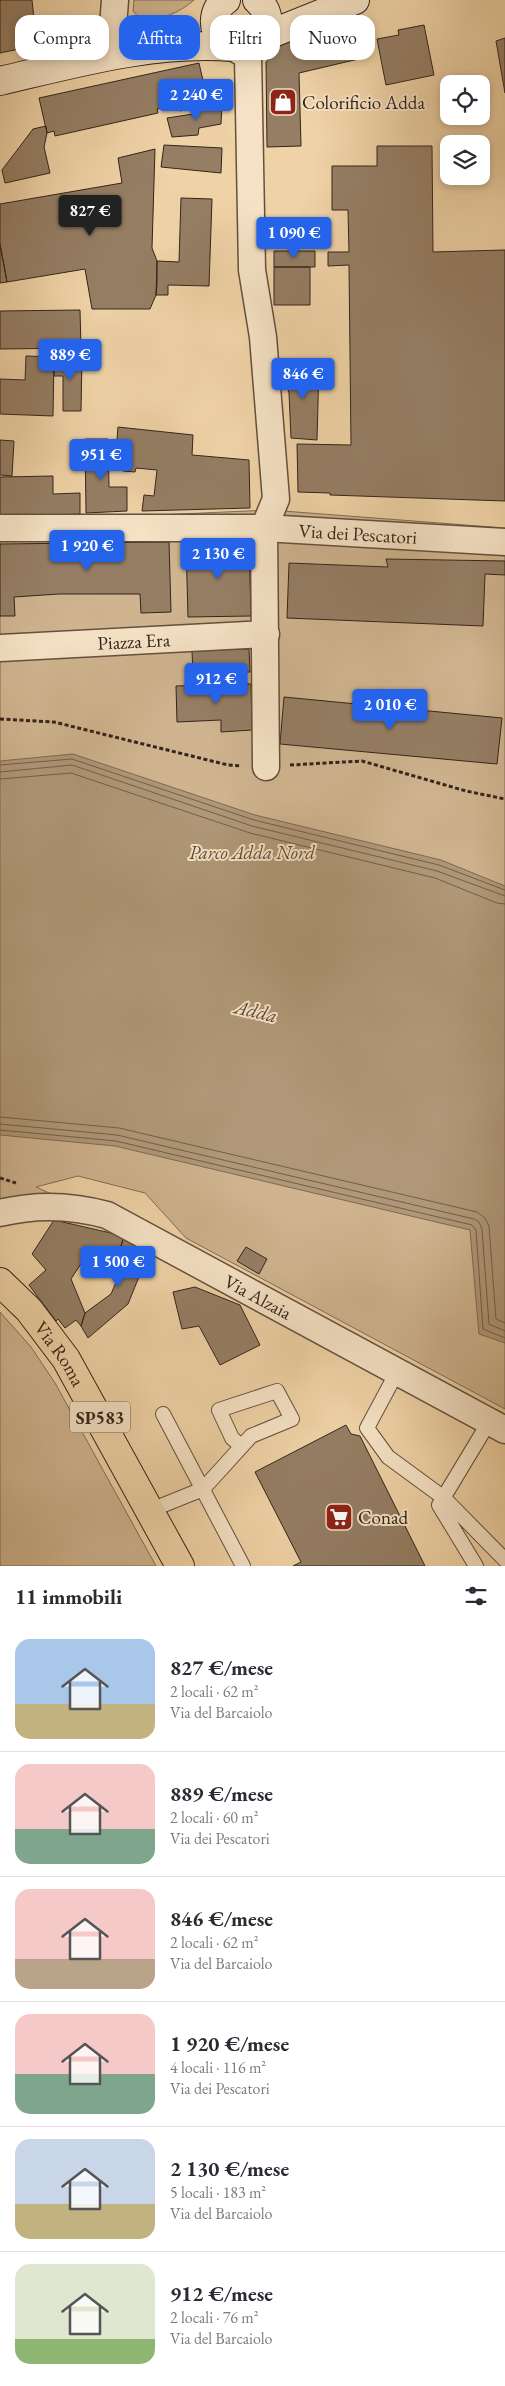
<!DOCTYPE html>
<html lang="it">
<head>
<meta charset="utf-8">
<style>
  :root { --surface:#fff; --page:#f7f7f7; --text:#2b2b33; --muted:#7c7c81; --line:#e1e1e2; --accent:#2563eb }
  body { margin:0; font-family:"EB Garamond",serif; background:var(--page); color:var(--text); height:100vh; display:flex; flex-direction:column; font-size:19px; white-space:nowrap }
  * { box-sizing:border-box; margin:0 }
  p { font-size:16px; color:var(--muted) }
  .icon { flex:none; width:28px; height:28px; fill:none; stroke:currentColor; stroke-width:2; stroke-linecap:round; stroke-linejoin:round }
  .map { position:relative; height:1566px; overflow:hidden }
  .details { display:flex; flex-direction:column; background:var(--surface); flex:1 }
  .details>* { flex:none }
  .guide { position:absolute; left:15px; top:15px; width:475px; height:45px; display:flex; gap:10px }
  .tools { position:absolute; left:440px; top:75px; display:grid; gap:10px }
  .tools a { display:grid; place-items:center; width:50px; height:50px; border-radius:10px; background:var(--surface); box-shadow:0 2px 8px #0003; font-size:25px }
  .price { position:absolute; translate:-50% -42px; padding:0 11px; border-radius:5px; background:var(--accent); color:#fff; font-size:16px; line-height:32px; filter:drop-shadow(0 1px 2px #0008) }
  .price::after { content:''; position:absolute; left:50%; top:30px; width:15px; height:11px; margin-left:-8px; background:inherit; clip-path:polygon(0 0,100% 0,50% 100%) }
  .price.current { background:#222; color:#fff }
  ul { padding:0; list-style:none }
  li { display:flex; align-items:center; gap:15px; height:125px; padding:0 15px }
  li+li { border-top:1px solid var(--line) }
  li span { display:grid; place-items:center; flex:none; width:140px; height:100px; border-radius:15px; color:#555 }
  li>.icon { margin-inline-start:auto }
  span .icon { width:60px; height:60px; fill:#fffc; stroke-width:1 }
  li b { font-size:21px }
  h2 { display:flex; justify-content:space-between; align-items:center; height:60px; padding:0 15px; font-size:21px }
  .tag { padding:0 18px; border-radius:15px; background:var(--surface); box-shadow:0 2px 8px #0003; font-size:18px; line-height:45px }
  .tag.current { background:var(--accent); color:#fff }
  .map>svg:first-child { display:block }
  .green { fill:#cfb48f; stroke:#826c56 }
  .water { fill:#af9777; stroke:#7e6953 }
  .lines { fill:none; stroke-linecap:round; stroke-linejoin:round }
  .shore { stroke:#725e4a; stroke-width:1 }
  .building { fill:#957e64; stroke:#34241c }
  .service-casing { stroke:#63503e; stroke-width:16 }
  .minor-casing { stroke:#63503e; stroke-width:29 }
  .secondary-casing { stroke:#34241c; stroke-width:30 }
  .primary-casing { stroke:#34241c; stroke-width:30 }
  .path { stroke:#34241c; stroke-width:3; stroke-dasharray:4 2.5; stroke-linecap:butt }
  .service { stroke:#f5e2c5; stroke-width:14 }
  .minor { stroke:#f5e2c5; stroke-width:26 }
  .secondary { stroke:#f5e2c5; stroke-width:28 }
  .primary { stroke:#efd2a6; stroke-width:28 }
  .labels { text-anchor:middle; dominant-baseline:central; stroke-width:4; stroke-linejoin:round; paint-order:stroke }
  .shield { fill:#f5e2c5; stroke:#6e5d4f; stroke-width:1 }
  .shield-label { font-size:18px; font-weight:bold; fill:#34241c }
  .poi-label { font-size:19px; fill:#34241c; stroke:#f5e2c5; text-anchor:start }
  .street-label { font-size:19px; fill:#34241c; stroke:#f5e2c5 }
  .park-label { font-size:19px; font-style:italic; fill:#5b4839; stroke:#f5e2c5 }
  .water-label { font-size:20px; font-style:italic; fill:#594637; stroke:#f5e2c5 }
</style>
</head>
<body>
<div class="map">
<svg width="505" height="1566" viewBox="0 0 505 1566">
  <rect width="100%" height="100%" fill="#efd2a6"/>
  <filter id="stains"><feTurbulence type="fractalNoise" baseFrequency=".004" numOctaves="4"/><feColorMatrix values="0 0 0 0 .2 0 0 0 0 .09 0 0 0 0 .02 0 0 0 .5 -.17"/></filter>
  <radialGradient id="worn" r=".72"><stop offset=".6" stop-color="#630" stop-opacity="0"/><stop offset="1" stop-color="#630" stop-opacity=".3"/></radialGradient>
  <path class="green" d="M134,0H194C178,14 161,20 140,19L133,11Z
    M270,510L505,528V1409L186,1238L145,1193L78,1176L36,1187L58,1197L33,1195L0,1200V522Z
    M0,1312L31,1347L55,1383L156,1566H0Z"/>
  <path class="water" d="M73,754L255,815L441,860L505,886V1343L479,1334L470,1230L115,1146L0,1135V761Z"/>
  <g class="lines">
    <path class="shore" d="M0,765L72,759L254,820L439,865L505,890
      M0,772L72,765L252,826L437,871L505,896
      M0,779L71,773L250,833L435,878L497,903L505,904
      M0,1117L119,1128L477,1212L485,1218L489,1226L496,1319L505,1323
      M0,1124L117,1135L474,1219L479,1222L482,1229L489,1324L505,1331
      M0,1130L116,1141L472,1225L476,1230L483,1329L505,1338"/>
  </g>
  <path class="building" d="M0,0H32L34,19L50,17L53,42L0,53Z
    M359,25L367,57L299,73L301,146L267,147L266,62L280,44Z
    M424,25L434,75L386,85L377,39L399,35L398,30Z
    M505,38V93L496,41Z
    M199,63L207,98L190,102L192,108L180,111L179,104L157,109L158,113L55,136L54,131L47,133L39,98Z
    M222,104L221,124L199,128L198,135L172,137L167,118L193,114L203,105Z
    M46,126L47,133L44,147L50,173L5,183L2,170L33,129Z
    M164,145L222,148L221,173L161,167Z
    M377,146H432L433,252L505,250V501L330,495V493L298,492L297,444L351,445L349,265L328,266V252H349L348,210H332V166H377Z
    M155,149L152,248L157,261V285L156,295L150,309H92L85,269L7,282L0,244V204L122,183L118,158Z
    M181,198L212,199L209,286L168,285V295H156L157,261L179,262Z
    M0,244L7,282L0,283Z
    M274,251H315V267H274Z
    M274,267H310V305H274Z
    M80,310L81,348L0,349V311Z
    M26,356L54,357L53,416L0,414V379L25,380Z
    M54,357H82L81,411H63V376H54Z
    M281,365L319,366L317,440L291,438L289,393Z
    M118,427L193,435L192,455L249,460L250,508L142,511L144,495L154,496L157,470L136,468L135,472L123,471L124,467L115,466Z
    M85,439H108L109,487H127V511L86,513Z
    M0,440L14,441L12,476L0,475Z
    M53,476V494L80,493V514L0,517V477Z
    M169,542L171,612L141,613L140,594H59L14,597L15,616H0V544Z
    M249,543L251,616L188,617L186,544Z
    M386,559L505,561V575L485,574L483,626L287,618L289,563L388,567Z
    M241,649H249L250,672L193,674L192,651Z
    M251,684L252,730L221,732V720L177,722L176,686Z
    M284,697L502,718L497,764L280,744Z
    M54,1220L124,1236L118,1256L90,1250L71,1279L85,1313L81,1326L76,1320L65,1328L58,1319L56,1321L29,1285L46,1270L32,1254Z
    M124,1236L138,1241L147,1257L128,1304L88,1338L81,1326L85,1313L111,1294L124,1264L118,1256Z
    M246,1247L267,1259L259,1274L237,1261Z
    M195,1287L240,1305L260,1345L220,1365L199,1326L182,1329L173,1292Z
    M346,1425L351,1434L360,1436L425,1566H293L301,1562L255,1472Z"/>
  <g class="lines">
    <g class="service-casing">
      <path id="service" d="M397,1372L367,1428L388,1457L444,1498L505,1560
        M163,1414L243,1566
        M151,1510L203,1489L251,1436L292,1419L277,1391L219,1410L232,1438L241,1446
        M476,1566L439,1505L489,1422"/>
    </g>
    <g class="minor-casing">
      <g id="minor">
        <path d="M233,47L248,56L252,270L263,337L276,499L264,528L266,767"/>
        <path d="M111,55L115,0"/>
        <path id="s1" d="M0,528H264L505,542"/>
        <path id="s2" d="M0,648L266,634"/>
        <path id="s3" d="M0,1213C36,1204 71,1205 107,1215L505,1430"/>
      </g>
    </g>
    <g class="secondary-casing">
      <path id="secondary" d="M226,0C212,9 211,32 224,42C231,48 239,48 248,48C269,38 275,16 257,0
        M263,37L355,0
        M0,81C77,63 154,41 233,47"/>
    </g>
    <g class="primary-casing">
      <g id="primary">
        <path id="s4" d="M0,1282L29,1310L66,1359L180,1566"/>
      </g>
    </g>
    <path class="path" d="M0,719L54,722L228,765L241,766
      M290,765L362,761L466,791L505,799
      M0,1178L16,1183"/>
    <use href="#service" class="service"/>
    <use href="#minor" class="minor"/>
    <use href="#secondary" class="secondary"/>
    <use href="#primary" class="primary"/>
  </g>
  <defs>
    <g id="shop-square" transform="scale(1.4375)"><rect x="-9" y="-9" width="18" height="18" rx="4" fill="#8f2418" stroke="#f5e2c5"/><path d="M-5-2.5h2.3a2.7 3.5 0 0 1 5.4 0H5L5.5 6h-11ZM-1.5-2.5h3a1.5 2.3 0 0 0-3 0Z" fill="#fff"/></g>
    <g id="supermarket-square" transform="scale(1.4375)"><rect x="-9" y="-9" width="18" height="18" rx="4" fill="#8f2418" stroke="#f5e2c5"/><path d="M-6-5.5h2.5l.6 2H6L4.5 2H-2.5L-4.4-4H-6ZM-1.5 3.2a1.3 1.3 0 1 0 .1 0ZM3 3.2a1.3 1.3 0 1 0 .1 0Z" fill="#fff"/></g>
  </defs>
  <g fill-rule="evenodd">
    <use href="#shop-square" x="283" y="102"/>
    <use href="#supermarket-square" x="339" y="1517"/>
  </g>
  <g class="labels">
    <rect class="shield" x="70" y="1401.5" width="60" height="31" rx="4"/>
    <g class="shield-label">
      <text x="100" y="1417">SP583</text>
    </g>
    <g class="poi-label">
      <text x="302" y="102">Colorificio Adda</text>
      <text x="358" y="1517">Conad</text>
    </g>
    <g class="street-label">
      <text stroke="none"><textPath href="#s1" startOffset="358">Via dei Pescatori</textPath></text>
      <text stroke="none"><textPath href="#s2" startOffset="134">Piazza Era</textPath></text>
      <text stroke="none"><textPath href="#s3" startOffset="280">Via Alzaia</textPath></text>
      <text stroke="none"><textPath href="#s4" startOffset="94">Via Roma</textPath></text>
    </g>
    <g class="park-label">
      <text x="252" y="852">Parco Adda Nord</text>
    </g>
    <g class="water-label">
      <text transform="translate(256 1011) rotate(13)">Adda</text>
    </g>
  </g>
  <rect width="100%" height="100%" filter="url(#stains)"/>
  <rect width="100%" height="100%" fill="url(#worn)"/>
</svg>
<div class="tools">
<a><svg class="icon" aria-label="locate" viewBox="0 0 24 24"><circle cx="12" cy="12" r="6"/><path d="M12 2v4M12 18v4M2 12h4M18 12h4"/></svg></a>
<a><svg class="icon" aria-label="layers" viewBox="0 0 24 24"><path d="M12 4l9 5-9 5-9-5zM3 14l9 5 9-5"/></svg></a>
</div>
<b class="price" style="left:196px;top:121px">2 240 €</b>
<b class="price current" style="left:90px;top:237px">827 €</b>
<b class="price" style="left:294px;top:259px">1 090 €</b>
<b class="price" style="left:70px;top:381px">889 €</b>
<b class="price" style="left:303px;top:400px">846 €</b>
<b class="price" style="left:101px;top:481px">951 €</b>
<b class="price" style="left:87px;top:572px">1 920 €</b>
<b class="price" style="left:218px;top:580px">2 130 €</b>
<b class="price" style="left:216px;top:705px">912 €</b>
<b class="price" style="left:390px;top:731px">2 010 €</b>
<b class="price" style="left:118px;top:1288px">1 500 €</b>
<div class="guide">
<a class="tag">Compra</a>
<a class="tag current">Affitta</a>
<a class="tag">Filtri</a>
<a class="tag">Nuovo</a>
</div>
</div>
<section class="details">
<h2>11 immobili<svg class="icon" aria-label="filters" viewBox="0 0 24 24"><path d="M4 7h16M4 17h16"/><circle cx="9" cy="7" r="2"/><circle cx="15" cy="17" r="2"/></svg></h2>
<ul>
<li><span style="background:linear-gradient(#a9c7e8 65%,#c2b280 0)"><svg class="icon" aria-label="home" viewBox="0 0 24 24"><path d="M3 11l9-7 9 7M6 9v11h12V9"/></svg></span><div><b>827 €/mese</b><p>2 locali · 62 m²</p><p>Via del Barcaiolo</p></div></li>
<li><span style="background:linear-gradient(#f6c9c9 65%,#7fa58c 0)"><svg class="icon" aria-label="home" viewBox="0 0 24 24"><path d="M3 11l9-7 9 7M6 9v11h12V9"/></svg></span><div><b>889 €/mese</b><p>2 locali · 60 m²</p><p>Via dei Pescatori</p></div></li>
<li><span style="background:linear-gradient(#f6c9c9 70%,#b9a48a 0)"><svg class="icon" aria-label="home" viewBox="0 0 24 24"><path d="M3 11l9-7 9 7M6 9v11h12V9"/></svg></span><div><b>846 €/mese</b><p>2 locali · 62 m²</p><p>Via del Barcaiolo</p></div></li>
<li><span style="background:linear-gradient(#f6c9c9 60%,#7fa58c 0)"><svg class="icon" aria-label="home" viewBox="0 0 24 24"><path d="M3 11l9-7 9 7M6 9v11h12V9"/></svg></span><div><b>1 920 €/mese</b><p>4 locali · 116 m²</p><p>Via dei Pescatori</p></div></li>
<li><span style="background:linear-gradient(#c9d6e8 65%,#c2b280 0)"><svg class="icon" aria-label="home" viewBox="0 0 24 24"><path d="M3 11l9-7 9 7M6 9v11h12V9"/></svg></span><div><b>2 130 €/mese</b><p>5 locali · 183 m²</p><p>Via del Barcaiolo</p></div></li>
<li><span style="background:linear-gradient(#dfe7d0 75%,#8fb573 0)"><svg class="icon" aria-label="home" viewBox="0 0 24 24"><path d="M3 11l9-7 9 7M6 9v11h12V9"/></svg></span><div><b>912 €/mese</b><p>2 locali · 76 m²</p><p>Via del Barcaiolo</p></div></li>
</ul>
</section>
</body>
</html>
